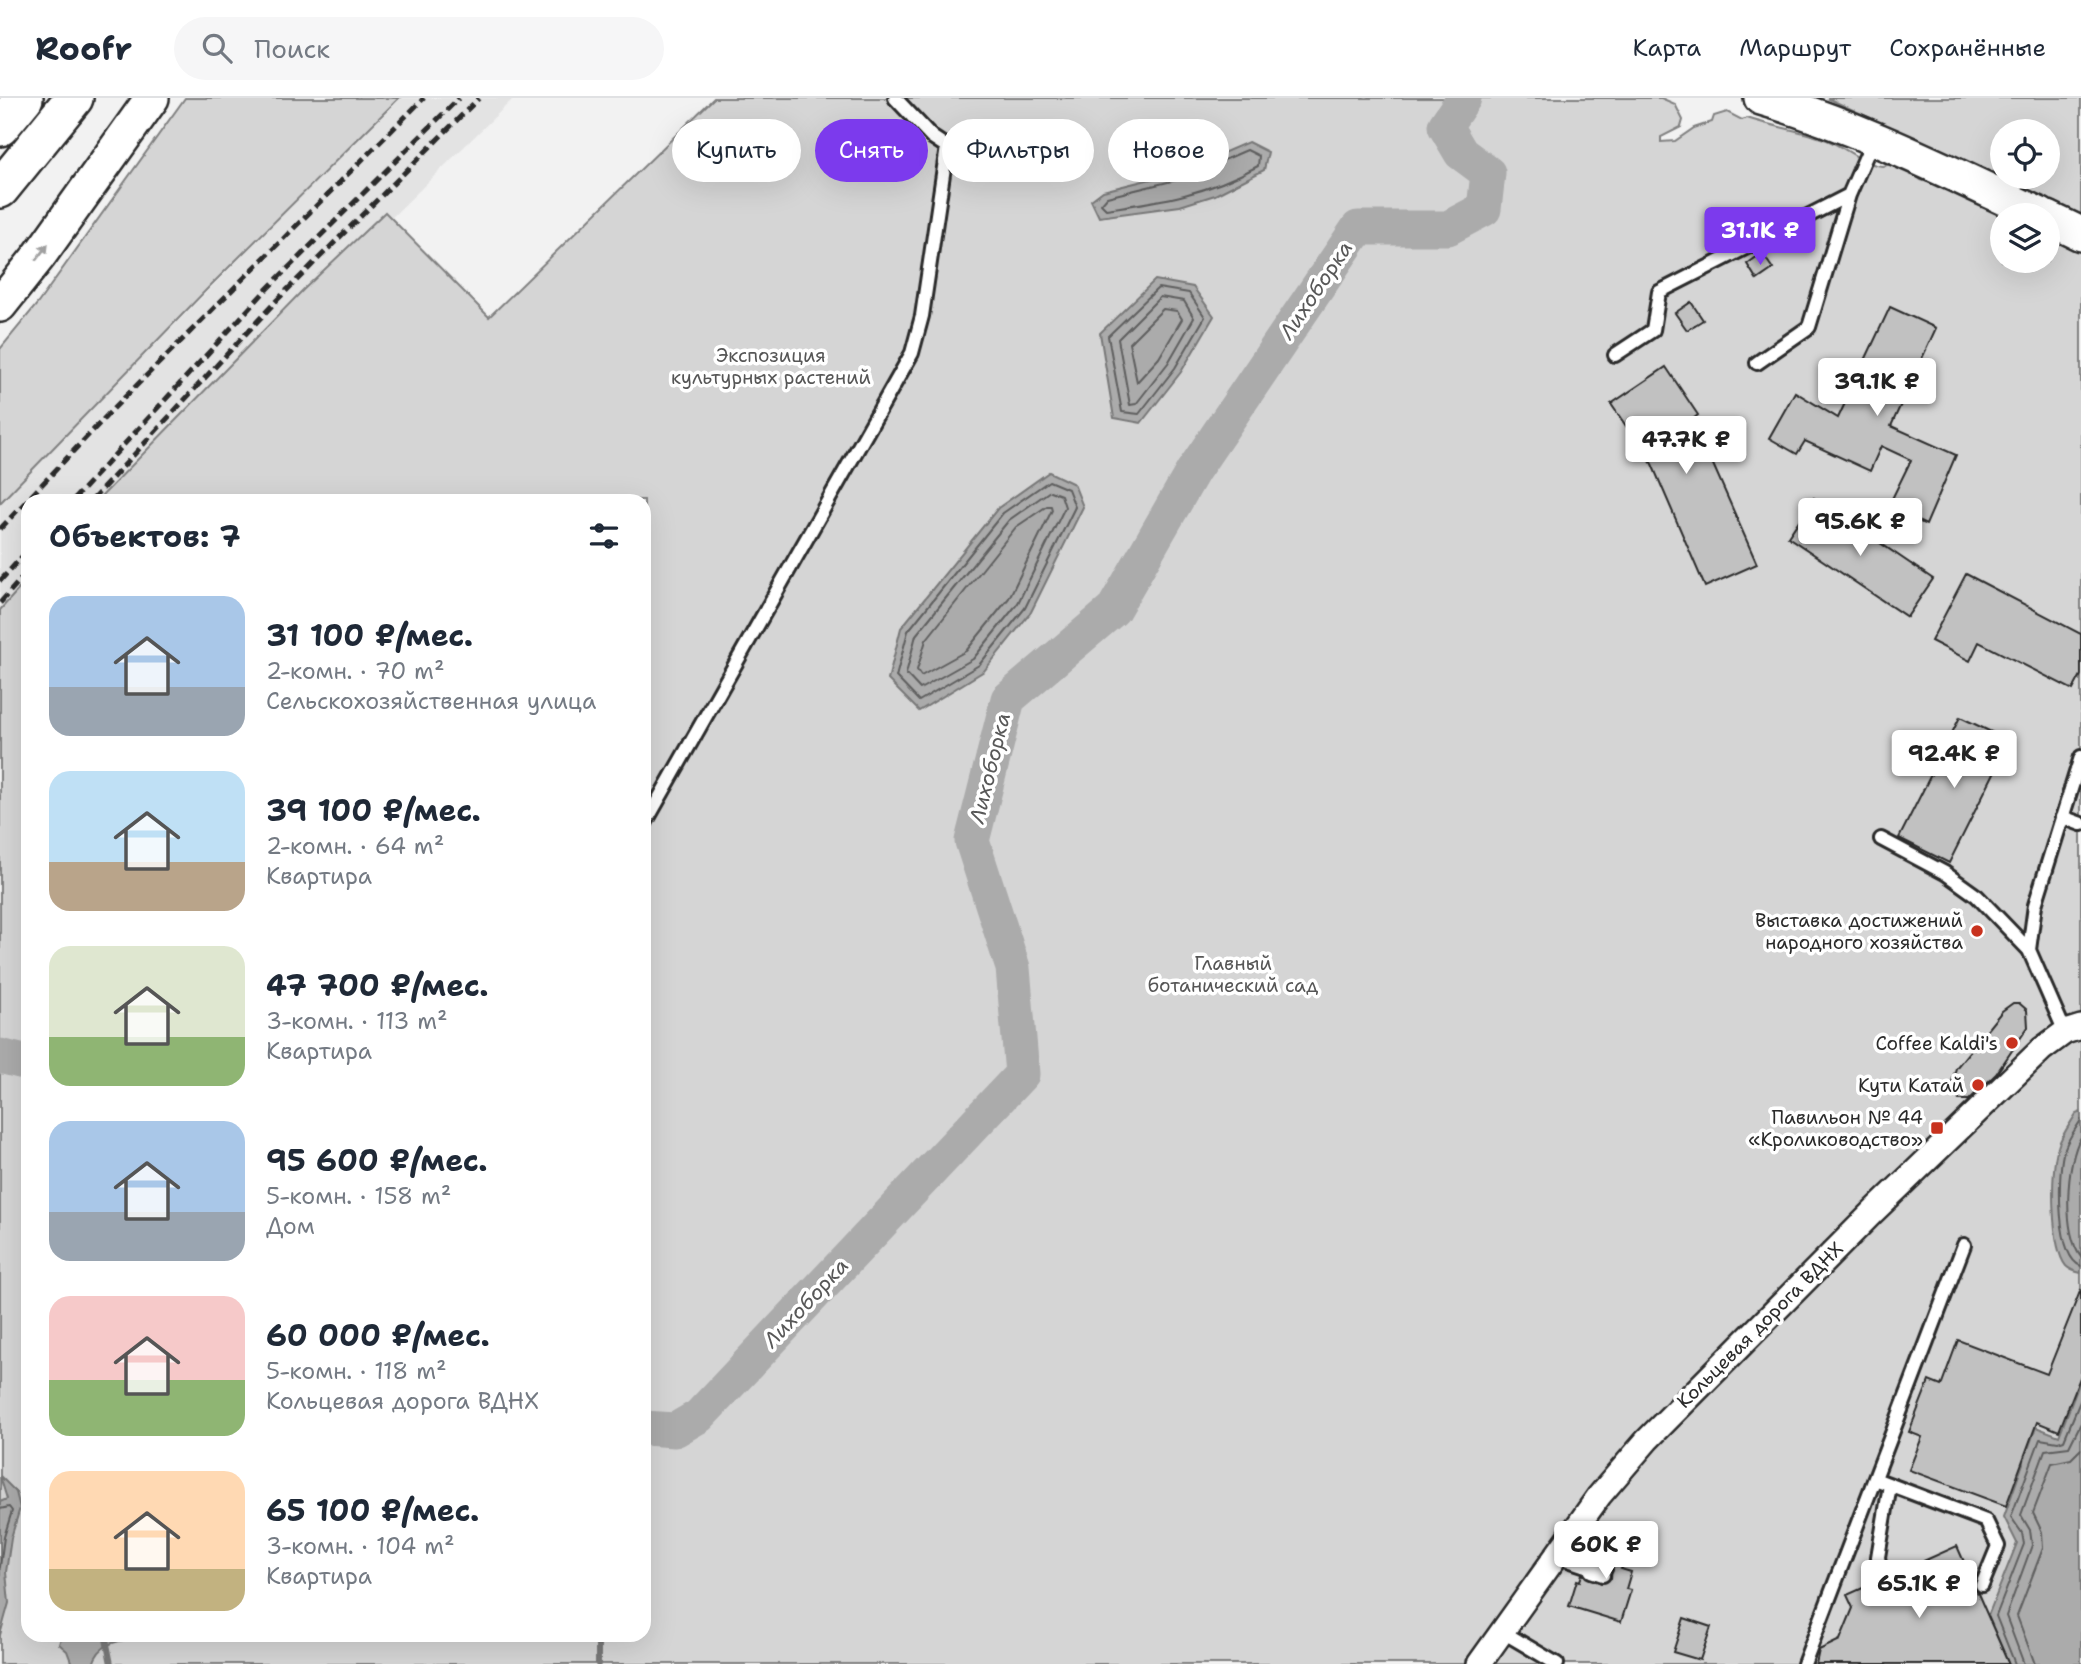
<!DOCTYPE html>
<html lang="ru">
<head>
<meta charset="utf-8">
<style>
  :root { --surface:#fff; --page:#f6f6f7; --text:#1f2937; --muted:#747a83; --line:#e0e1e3; --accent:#7c3aed }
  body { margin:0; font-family:"Shantell Sans",sans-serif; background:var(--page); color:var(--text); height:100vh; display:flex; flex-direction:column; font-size:26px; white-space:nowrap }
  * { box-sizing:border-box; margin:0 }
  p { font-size:23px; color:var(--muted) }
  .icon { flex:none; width:38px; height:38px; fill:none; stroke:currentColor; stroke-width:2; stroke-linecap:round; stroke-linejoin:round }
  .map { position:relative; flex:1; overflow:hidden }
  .drawer { position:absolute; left:21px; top:396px; width:630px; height:1148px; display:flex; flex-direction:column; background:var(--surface); border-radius:21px; box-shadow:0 7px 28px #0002 }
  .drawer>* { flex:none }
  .top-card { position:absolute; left:672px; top:21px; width:665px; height:63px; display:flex; gap:14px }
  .tools { position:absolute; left:1990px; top:21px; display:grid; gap:14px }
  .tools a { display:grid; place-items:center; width:70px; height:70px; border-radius:50%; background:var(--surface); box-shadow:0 7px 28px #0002; font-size:35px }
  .price { position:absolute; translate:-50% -60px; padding:0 16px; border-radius:7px; background:#fff; color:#222; font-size:23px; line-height:46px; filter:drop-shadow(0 2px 4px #0008) }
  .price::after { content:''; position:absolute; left:50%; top:42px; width:21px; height:16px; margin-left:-10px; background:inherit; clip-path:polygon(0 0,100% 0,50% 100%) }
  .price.active { background:var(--accent); color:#fff }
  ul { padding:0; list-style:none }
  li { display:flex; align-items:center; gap:21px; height:175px; padding:0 28px }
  li span { display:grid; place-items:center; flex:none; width:196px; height:140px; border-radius:21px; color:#555 }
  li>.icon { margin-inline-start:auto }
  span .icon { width:84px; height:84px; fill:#fffc; stroke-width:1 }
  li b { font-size:30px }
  h2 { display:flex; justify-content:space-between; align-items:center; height:84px; padding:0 28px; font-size:30px }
  .chip { padding:0 24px; border-radius:32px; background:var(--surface); box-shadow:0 7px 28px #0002; font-size:24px; line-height:63px }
  .chip.active { background:var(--accent); color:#fff }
  header { display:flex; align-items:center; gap:42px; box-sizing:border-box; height:98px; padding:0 35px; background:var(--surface); border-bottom:2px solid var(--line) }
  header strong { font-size:33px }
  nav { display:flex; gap:38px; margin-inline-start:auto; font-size:24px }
  .search { width:490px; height:63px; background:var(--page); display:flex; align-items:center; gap:18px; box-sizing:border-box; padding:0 24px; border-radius:38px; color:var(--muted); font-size:26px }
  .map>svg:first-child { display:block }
  .built { fill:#e3e3e3 }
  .green { fill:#d5d5d5; stroke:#808080; stroke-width:2; fill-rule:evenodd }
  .water { fill:#ababab; stroke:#787878; stroke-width:2 }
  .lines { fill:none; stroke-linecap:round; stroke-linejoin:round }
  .shore { stroke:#5e5e5e; stroke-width:2 }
  .stream { stroke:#787878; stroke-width:6 }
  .river { stroke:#ababab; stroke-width:35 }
  .building { fill:#c1c1c1; stroke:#2b2b2b; stroke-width:2 }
  .lane-casing { stroke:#2b2b2b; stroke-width:18 }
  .street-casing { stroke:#2b2b2b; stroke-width:28 }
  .secondary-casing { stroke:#2b2b2b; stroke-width:38 }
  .primary-casing { stroke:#2b2b2b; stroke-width:42 }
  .lane { stroke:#fff; stroke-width:12 }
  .street { stroke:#fff; stroke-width:23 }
  .secondary { stroke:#fff; stroke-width:33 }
  .primary { stroke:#fff; stroke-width:37 }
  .rail { stroke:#2b2b2b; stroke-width:5; stroke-dasharray:10 5; stroke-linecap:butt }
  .oneway { fill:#a0a0a0 }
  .poi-dot { fill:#c8321e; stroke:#fff; stroke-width:2.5 }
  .labels { text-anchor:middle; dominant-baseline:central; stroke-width:7; stroke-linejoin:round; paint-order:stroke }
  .park-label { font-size:19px; fill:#565656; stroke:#fff }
  .poi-label { font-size:19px; fill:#2b2b2b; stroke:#fff; text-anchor:end }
  .street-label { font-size:19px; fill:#2b2b2b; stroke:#fff }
  .water-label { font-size:21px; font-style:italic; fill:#585858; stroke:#fff }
</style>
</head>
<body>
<header>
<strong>Roofr</strong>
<div class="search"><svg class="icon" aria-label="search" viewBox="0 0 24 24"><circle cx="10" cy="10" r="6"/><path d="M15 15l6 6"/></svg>Поиск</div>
<nav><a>Карта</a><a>Маршрут</a><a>Сохранённые</a></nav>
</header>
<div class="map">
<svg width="2081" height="1566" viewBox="0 0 2081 1566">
  <rect width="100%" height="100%" fill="#f2f2f2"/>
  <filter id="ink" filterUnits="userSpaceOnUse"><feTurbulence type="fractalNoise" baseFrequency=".0143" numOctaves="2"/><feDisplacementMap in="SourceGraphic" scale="14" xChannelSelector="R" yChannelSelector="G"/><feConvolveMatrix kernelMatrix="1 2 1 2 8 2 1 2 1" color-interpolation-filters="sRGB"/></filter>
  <g filter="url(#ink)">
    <path class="built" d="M397,0H514L254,254L118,402H28V501L0,532V405Z"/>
    <path class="green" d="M185,0H399L210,188L0,405V251L38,205Z
      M714,0H1661L1675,6L1683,22L1681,29L1661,39V44L1675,43L1694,30L1712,24L1714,18L1727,14L1742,22L1747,20C1773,29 1801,32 1827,42C1845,49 1862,66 1882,68C1886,68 1893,65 1898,64L1921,82L1954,91L2020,117H2002V163H2048V128L2081,144V1566H0V512L28,481V1536H644V402H98L303,192L385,114L489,219Z
      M1827,0H2081V117ZM2002,33H2048V79H2002Z"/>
    <path class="water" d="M1248,44L1268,54L1264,72L1215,97L1180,108L1099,119L1091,102L1103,93L1179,74Z
      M1155,182L1193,189L1214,218L1181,274L1141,325L1114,320L1100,235Z
      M1049,374L1074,386L1083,409L1031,514L984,573L919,613L888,582L901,530L998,410Z
      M2081,1014V1175C2076,1174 2070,1172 2066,1168C2051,1150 2050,1072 2058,1049C2061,1038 2070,1026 2076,1016Z
      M2081,1281V1566H2009L1988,1518L2017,1445L2004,1419L2036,1329L2059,1338Z
      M0,1378L16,1394L20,1410L11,1440L6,1474L9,1505L0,1537V1404L7,1401Z
      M62,1537V1536L137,1537L135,1540C115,1543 99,1546 93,1566H72L67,1553L59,1546Z"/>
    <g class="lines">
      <path class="shore" d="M1247,52L1259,58L1258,68C1207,96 1163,103 1106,111L1101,106L1107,99L1180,81Z
        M1158,190L1189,195L1205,219L1175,270L1139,316L1122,314L1108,238Z
        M1160,199L1184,203L1194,220L1168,265L1136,306L1130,307L1118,241Z
        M1163,211L1177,213L1182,221L1159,260L1137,284L1129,245Z
        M1049,383L1068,391L1075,409L1025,510L979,567L919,603L896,579L908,533L1003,415Z
        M1050,393L1061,397L1065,409L1018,505L973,561L920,591L906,576L916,537L1009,422Z
        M1047,408H1051L1052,412L1009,500L966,553L921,578L917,572L926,542L1016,429Z
        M2081,1022C2075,1032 2066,1043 2063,1056C2058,1078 2056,1159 2081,1168
        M2081,1039C2066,1064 2062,1136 2081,1159
        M0,1411L9,1409L12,1413L4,1439L0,1469
        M2015,1566L1996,1518L2024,1446L2022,1435L2011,1419L2040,1341L2058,1344L2064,1342L2081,1301
        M2024,1566L2006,1518L2032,1447L2030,1432L2021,1417L2045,1352L2069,1349L2081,1325
        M2035,1566L2017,1518L2043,1450L2042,1434L2033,1415L2052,1365L2071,1361L2081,1351"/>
      <path class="stream" d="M105,1536L111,1566
        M598,1566V1536"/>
      <path class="river" d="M0,958L28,965
        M644,1330L675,1332L699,1318L1022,976L1013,870L972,743L1008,601L1113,512L1193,373L1358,130H1448L1484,111L1488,75L1461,55L1445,28L1464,0"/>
    </g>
    <path class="building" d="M1762,155L1773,171L1757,182L1747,166Z
      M1691,204L1703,222L1687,232L1675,215Z
      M1890,209L1936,230L1891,328L1956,357L1926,427L1888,409L1911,362L1881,348L1870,373L1805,343L1797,356L1769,340L1795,294L1838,320Z
      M1666,269L1698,317L1693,321L1757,466L1705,489L1652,366L1611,306Z
      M1814,400L1933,481L1907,519L1788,439Z
      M1966,476L2081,536V577L2073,592L1979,544L1970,563L1931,543Z
      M1960,619L2010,643L1949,765L1899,740Z
      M2013,905H2019L2027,912L2028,929L1996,976L1969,1002H1959L1950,991L1956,970L2002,913Z
      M2081,1191V1277L2059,1333L2037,1324L2006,1408L1909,1372L1922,1339L1909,1334L1929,1283L1941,1288L1958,1242L2047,1276Z
      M1603,1430L1634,1450L1621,1471L1631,1474L1626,1491L1631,1492L1621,1524L1569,1508L1577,1482L1580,1483L1582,1476L1601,1485L1611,1480L1612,1466L1594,1458L1599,1451L1592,1447Z
      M1957,1448L2009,1566H1816L1819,1552L1840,1542L1853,1510L1847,1497L1874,1485L1884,1489L1890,1485V1478Z
      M1684,1520L1711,1529L1700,1562L1673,1554Z"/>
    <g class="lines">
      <g class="lane-casing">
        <path id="lane" d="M1615,257L1653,232L1659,194L1849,97L1873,42
          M1757,265L1809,229L1849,97
          M2062,719L2081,726
          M644,727L912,255L922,218L947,49L932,39L895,0
          M1881,741L1945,775L1977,798L2029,852
          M2065,934L2029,852L2035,807L2081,659
          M1875,1381L1986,1423L1998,1448L1982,1487
          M1556,1458L1589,1469
          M1603,1477L1591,1473L1589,1469L1593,1467L1605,1471
          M1882,1481L1878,1459L1890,1387
          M1503,1534L1557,1566
          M1804,1566L1964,1147"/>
      </g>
      <g class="street-casing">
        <path id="street" d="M1479,1566L1599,1398L1647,1342L1873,1114L2042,951L2065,934L2081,929"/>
      </g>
      <g class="secondary-casing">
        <path id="secondary" d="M1761,0C1858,28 1950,75 2041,117
          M2048,120L2081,136
          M0,207L39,158L152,0"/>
      </g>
      <g class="primary-casing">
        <path id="primary" d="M0,29L24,0
          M0,91L74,0"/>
      </g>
      <use href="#lane" class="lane"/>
      <use href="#street" class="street"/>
      <use href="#secondary" class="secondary"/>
      <use href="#primary" class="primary"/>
      <path class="rail" d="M73,402L267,191L459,0
        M92,402L277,202L479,0
        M0,431L114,310L424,0
        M0,483L28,452
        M0,505L28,473"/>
    </g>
    <defs><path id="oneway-solid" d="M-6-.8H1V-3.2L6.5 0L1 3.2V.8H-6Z" transform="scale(1.75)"/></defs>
    <use class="oneway" href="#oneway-solid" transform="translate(42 154) rotate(-53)"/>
  </g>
  <g class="poi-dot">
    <circle cx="1977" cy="833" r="7"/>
    <circle cx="2012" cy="945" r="7"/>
    <circle cx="1978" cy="987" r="7"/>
    <rect x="1930" y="1023" width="14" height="14" rx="3.5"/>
  </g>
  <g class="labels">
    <g class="park-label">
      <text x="771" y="257">Экспозиция<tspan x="771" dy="22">культурных растений</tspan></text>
      <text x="1233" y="865">Главный<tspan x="1233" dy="22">ботанический сад</tspan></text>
    </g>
    <g class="poi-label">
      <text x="1963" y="822">Выставка достижений<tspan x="1963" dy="22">народного хозяйства</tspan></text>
      <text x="1998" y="945">Coffee Kaldi's</text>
      <text x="1964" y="987">Кути Катай</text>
      <text x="1923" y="1019">Павильон № 44<tspan x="1923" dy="22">«Кролиководство»</tspan></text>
    </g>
    <g class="street-label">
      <text transform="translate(1760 1227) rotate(-45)">Кольцевая дорога ВДНХ</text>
    </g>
    <g class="water-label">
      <text transform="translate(1316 192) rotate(-56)">Лихоборка</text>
      <text transform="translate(990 670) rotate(-76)">Лихоборка</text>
      <text transform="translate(806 1205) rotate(-47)">Лихоборка</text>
    </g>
  </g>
</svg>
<div class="tools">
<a><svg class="icon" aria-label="locate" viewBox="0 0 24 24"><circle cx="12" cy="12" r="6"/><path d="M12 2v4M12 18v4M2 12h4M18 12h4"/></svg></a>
<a><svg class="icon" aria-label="layers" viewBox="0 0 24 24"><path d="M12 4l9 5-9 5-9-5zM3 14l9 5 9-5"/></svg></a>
</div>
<b class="price active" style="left:1760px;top:169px">31.1K ₽</b>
<b class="price" style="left:1877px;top:320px">39.1K ₽</b>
<b class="price" style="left:1686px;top:378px">47.7K ₽</b>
<b class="price" style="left:1860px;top:460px">95.6K ₽</b>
<b class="price" style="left:1954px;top:692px">92.4K ₽</b>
<b class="price" style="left:1606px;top:1483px">60K ₽</b>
<b class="price" style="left:1919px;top:1522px">65.1K ₽</b>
<div class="top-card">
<a class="chip">Купить</a>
<a class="chip active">Снять</a>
<a class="chip">Фильтры</a>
<a class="chip">Новое</a>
</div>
<section class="drawer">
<h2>Объектов: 7<svg class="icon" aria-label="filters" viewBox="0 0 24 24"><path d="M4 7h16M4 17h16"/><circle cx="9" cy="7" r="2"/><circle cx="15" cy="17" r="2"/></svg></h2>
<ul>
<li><span style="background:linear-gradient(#a9c7e8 65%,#9aa5b1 0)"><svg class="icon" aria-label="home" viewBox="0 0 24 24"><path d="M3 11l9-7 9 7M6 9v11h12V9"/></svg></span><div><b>31 100 ₽/мес.</b><p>2-комн. · 70 m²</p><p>Сельскохозяйственная улица</p></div></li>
<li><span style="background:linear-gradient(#bfe0f5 65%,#b9a48a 0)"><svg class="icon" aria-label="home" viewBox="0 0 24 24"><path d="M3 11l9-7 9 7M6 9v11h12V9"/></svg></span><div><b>39 100 ₽/мес.</b><p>2-комн. · 64 m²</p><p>Квартира</p></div></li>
<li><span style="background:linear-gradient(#dfe7d0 65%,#8fb573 0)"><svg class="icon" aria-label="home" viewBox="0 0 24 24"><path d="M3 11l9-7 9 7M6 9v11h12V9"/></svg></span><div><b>47 700 ₽/мес.</b><p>3-комн. · 113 m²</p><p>Квартира</p></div></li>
<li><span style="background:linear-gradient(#a9c7e8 65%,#9aa5b1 0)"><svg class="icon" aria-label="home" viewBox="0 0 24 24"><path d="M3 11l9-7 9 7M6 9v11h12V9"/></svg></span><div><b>95 600 ₽/мес.</b><p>5-комн. · 158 m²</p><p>Дом</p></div></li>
<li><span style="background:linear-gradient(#f6c9c9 60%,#8fb573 0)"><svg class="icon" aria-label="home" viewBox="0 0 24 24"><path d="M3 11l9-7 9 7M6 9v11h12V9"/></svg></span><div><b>60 000 ₽/мес.</b><p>5-комн. · 118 m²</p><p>Кольцевая дорога ВДНХ</p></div></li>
<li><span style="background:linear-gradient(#ffd9b3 70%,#c2b280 0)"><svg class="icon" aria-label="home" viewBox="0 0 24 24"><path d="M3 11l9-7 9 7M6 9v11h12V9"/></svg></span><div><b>65 100 ₽/мес.</b><p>3-комн. · 104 m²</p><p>Квартира</p></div></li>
</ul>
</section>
</div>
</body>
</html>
